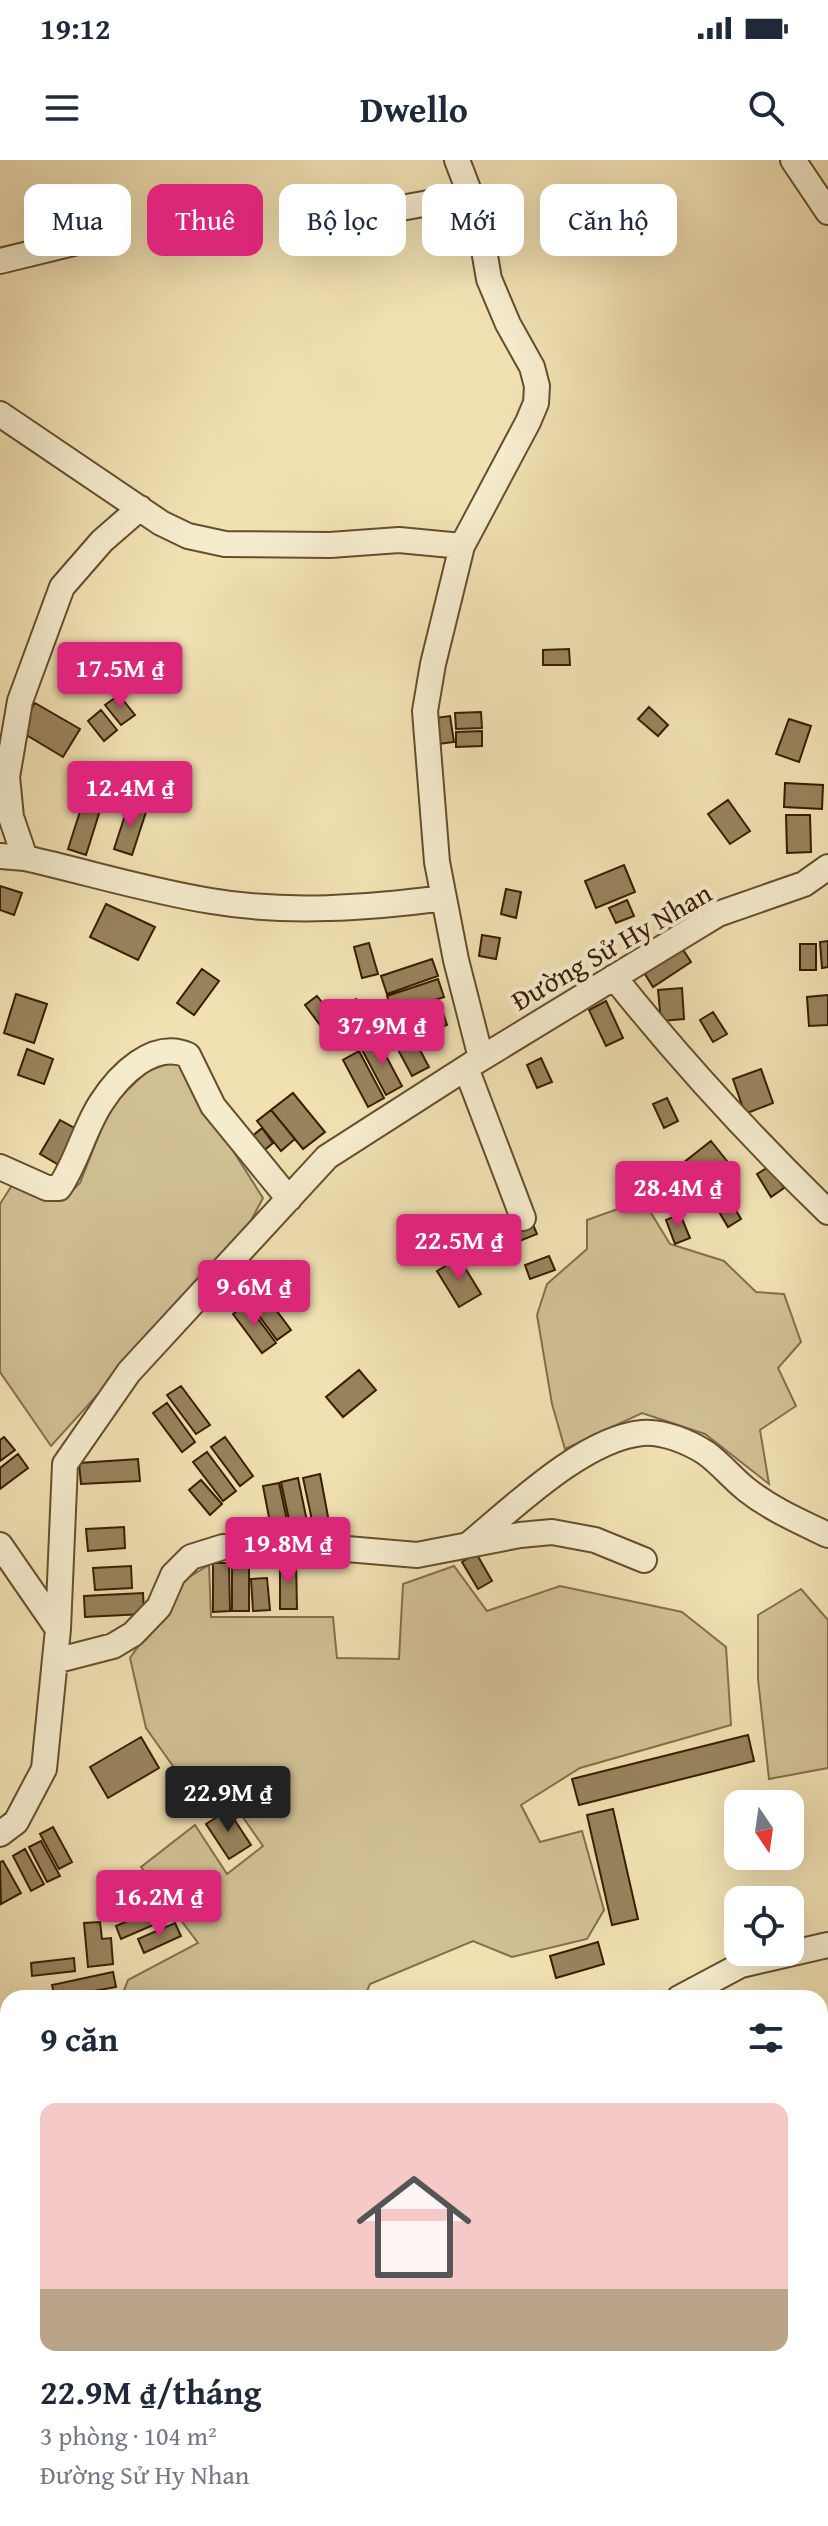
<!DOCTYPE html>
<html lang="vi">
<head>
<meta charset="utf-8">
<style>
  :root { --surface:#fff; --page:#f2f2f3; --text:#1f2937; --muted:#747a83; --accent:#db2777 }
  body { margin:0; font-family:"Gentium Book Plus",serif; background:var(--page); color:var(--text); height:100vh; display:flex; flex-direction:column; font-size:30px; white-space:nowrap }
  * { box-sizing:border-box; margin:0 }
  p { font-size:26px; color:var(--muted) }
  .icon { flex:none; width:44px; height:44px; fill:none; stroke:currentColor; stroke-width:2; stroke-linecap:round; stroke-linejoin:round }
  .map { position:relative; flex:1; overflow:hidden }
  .sheet { position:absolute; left:0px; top:1830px; width:828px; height:536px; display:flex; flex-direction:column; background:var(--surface); border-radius:24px 24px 0 0; box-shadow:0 8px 32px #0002 }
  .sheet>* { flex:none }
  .guide { position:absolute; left:24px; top:24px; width:780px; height:72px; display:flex; gap:16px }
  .needle { width:52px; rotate:167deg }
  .tools { position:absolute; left:724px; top:1630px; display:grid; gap:16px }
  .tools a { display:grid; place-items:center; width:80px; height:80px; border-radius:16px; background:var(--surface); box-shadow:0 8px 32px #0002; font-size:40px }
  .price { position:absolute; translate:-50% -68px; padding:0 18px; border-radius:8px; background:var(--accent); color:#fff; font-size:26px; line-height:52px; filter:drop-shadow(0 2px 4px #0008) }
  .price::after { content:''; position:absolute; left:50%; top:48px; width:24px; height:18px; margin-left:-12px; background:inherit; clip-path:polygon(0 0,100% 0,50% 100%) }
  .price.active { background:#222; color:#fff }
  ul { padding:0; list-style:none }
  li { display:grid; align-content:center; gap:16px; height:424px; padding:0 40px }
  li span { display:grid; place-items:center; height:248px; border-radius:16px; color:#555 }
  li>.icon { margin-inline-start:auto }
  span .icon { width:144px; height:144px; fill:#fffc; stroke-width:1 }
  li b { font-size:34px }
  h2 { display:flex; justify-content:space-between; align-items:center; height:96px; padding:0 40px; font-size:34px }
  .pill { padding:0 28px; border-radius:16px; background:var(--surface); box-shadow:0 8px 32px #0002; font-size:28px; line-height:72px }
  .pill.active { background:var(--accent); color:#fff }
  .status { display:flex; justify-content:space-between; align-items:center; height:56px; padding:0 40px; background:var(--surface); direction:ltr }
  .status svg { height:22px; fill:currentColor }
  header { display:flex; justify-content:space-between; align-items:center; height:104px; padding:0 40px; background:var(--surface); font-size:36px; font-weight:700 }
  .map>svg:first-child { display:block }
  .green { fill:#d1bf94; stroke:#846e4a; stroke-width:2 }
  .building { fill:#98835d; stroke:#381e01; stroke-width:2 }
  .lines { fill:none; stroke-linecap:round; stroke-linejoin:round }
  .minor-casing { stroke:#664e2d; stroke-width:28 }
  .minor { stroke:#f5ebcd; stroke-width:24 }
  .labels { text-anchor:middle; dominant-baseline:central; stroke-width:8; stroke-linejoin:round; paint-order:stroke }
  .street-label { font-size:28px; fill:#381e01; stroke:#f5ebcd }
</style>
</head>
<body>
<div class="status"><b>19:12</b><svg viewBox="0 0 49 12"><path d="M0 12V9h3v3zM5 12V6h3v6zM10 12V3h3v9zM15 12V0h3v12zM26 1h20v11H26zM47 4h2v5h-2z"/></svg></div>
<header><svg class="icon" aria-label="menu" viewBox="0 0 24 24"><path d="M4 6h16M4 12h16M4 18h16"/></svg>Dwello<svg class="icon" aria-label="search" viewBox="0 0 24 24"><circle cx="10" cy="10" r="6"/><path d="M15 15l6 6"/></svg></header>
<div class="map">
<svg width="828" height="2366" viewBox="0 0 828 2366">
  <rect width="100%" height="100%" fill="#f0e0b2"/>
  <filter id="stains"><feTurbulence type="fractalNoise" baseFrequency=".0025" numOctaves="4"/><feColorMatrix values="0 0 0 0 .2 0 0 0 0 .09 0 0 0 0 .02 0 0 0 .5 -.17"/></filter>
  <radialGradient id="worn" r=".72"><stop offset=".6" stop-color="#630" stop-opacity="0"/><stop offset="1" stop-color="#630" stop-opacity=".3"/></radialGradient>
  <path class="green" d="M176,901L263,1038L245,1072L51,1286L0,1212V1044L14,1022L64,1039L80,1023L110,947L147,911Z
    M643,1040L670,1084L724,1101L756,1132L784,1134L801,1182L778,1208L796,1246L760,1270L769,1324L705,1274L642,1253L565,1289L552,1244L537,1155L547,1124L587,1089V1060Z
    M209,1405L211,1457H333L337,1498L399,1499L403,1424L454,1406L487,1451L560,1426L682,1452L726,1487L731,1565L580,1608L521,1645L540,1682L582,1671L604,1750L587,1779L512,1797L473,1781L370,1824L364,1838H121L128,1820L198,1783L141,1707L195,1665L227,1714L263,1686L228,1636L202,1647L146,1568L130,1498L186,1419Z
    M801,1429L828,1460V1608L769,1619L758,1519V1455Z
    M828,2150V2301L820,2299V2164Z
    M0,2164L8,2169V2358H91L65,2366H0Z
    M820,2305L828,2306V2366H771L775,2358H820Z
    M483,2358H766L763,2366H448Z"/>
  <path class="building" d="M569,489L570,505H543V490Z
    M119,535L135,555L121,565L105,545Z
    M35,543L80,569L63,597L18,570Z
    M649,547L668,565L658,576L638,559Z
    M101,550L117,570L104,581L88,561Z
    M481,552L482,568L456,569L455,553Z
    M450,556L454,582L439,584L435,558Z
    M789,559L811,566L799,602L776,594Z
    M482,571V586L456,587V572Z
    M785,623L823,625L822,649L784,647Z
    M84,639L102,644L86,695L68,689Z
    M728,640L750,671L730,684L708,654Z
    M129,643L147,649L132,695L114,689Z
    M786,655H810L811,692L787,693Z
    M624,705L635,732L596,748L585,721Z
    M0,726L22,733L14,755L0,750Z
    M506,729L521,732L516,758L501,754Z
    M627,740L634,756L616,763L609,748Z
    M106,744L155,767L138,800L90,777Z
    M482,775L500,778L496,799L479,796Z
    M828,781V807L822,808L820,782Z
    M369,783L378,814L362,818L354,787Z
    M800,784H816V810H800Z
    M680,785L691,802L653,827L643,811Z
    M432,799L438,816L387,834L381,816Z
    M202,809L219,821L194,855L177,843Z
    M438,819L444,837L393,854L387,836Z
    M682,828L684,859L661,861L658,830Z
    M16,834L47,844L34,883L4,873Z
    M828,835V865L809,866L807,837Z
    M317,836L333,856L320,865L305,845Z
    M356,839L372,866L358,875L342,847Z
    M606,841L623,878L606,886L589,850Z
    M442,850L447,865L417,876L411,861Z
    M713,852L727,874L713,882L700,860Z
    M404,860L429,907L412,916L387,869Z
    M377,879L402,926L386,935L361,888Z
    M27,889L53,899L44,924L18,915Z
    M359,891L384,938L368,947L343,900Z
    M541,898L552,922L537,928L527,905Z
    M761,909L773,943L745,954L733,919Z
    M293,933L325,972L303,989L271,950Z
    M667,938L678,961L664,968L653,944Z
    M271,950L295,979L281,991L257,961Z
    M60,960L78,970L59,1005L40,994Z
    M262,968L273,983L262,992L250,978Z
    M711,981L727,1001L694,1027L678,1007Z
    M770,1006L784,1028L771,1037L757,1014Z
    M728,1037L741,1059L728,1067L715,1045Z
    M680,1054L690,1078L675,1084L666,1060Z
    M531,1060L537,1074L512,1084L506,1069Z
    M549,1096L555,1110L530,1119L525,1105Z
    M459,1098L481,1134L459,1147L437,1111Z
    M262,1131L291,1170L277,1180L248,1141Z
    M247,1144L276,1183L262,1193L233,1154Z
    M359,1210L376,1230L343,1257L326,1237Z
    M181,1226L210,1265L196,1274L167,1235Z
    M167,1243L195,1282L182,1292L153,1253Z
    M4,1277L15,1290L0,1301V1280Z
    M225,1277L253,1316L240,1326L211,1287Z
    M207,1292L236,1331L223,1341L193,1302Z
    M18,1294L28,1308L0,1329V1308Z
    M138,1299L140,1321L81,1324L79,1303Z
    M320,1314L329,1362L313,1365L303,1318Z
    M298,1318L308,1366L291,1369L281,1322Z
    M201,1320L222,1344L210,1355L189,1330Z
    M279,1323L289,1370L272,1373L263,1326Z
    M124,1367L125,1388L88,1391L86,1369Z
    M476,1393L492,1421L478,1429L462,1402Z
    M296,1400L297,1449H280V1401Z
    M213,1403H229L230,1451L213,1452Z
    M232,1403H249V1451H232Z
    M131,1406L132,1428L95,1430L93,1408Z
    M267,1418L270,1450L253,1451L251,1419Z
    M143,1433L144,1454L85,1457L84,1436Z
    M748,1575L754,1601L579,1645L572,1619Z
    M141,1577L159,1608L108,1638L90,1607Z
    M613,1649L638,1759L612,1765L587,1655Z
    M228,1650L251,1685L229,1699L206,1664Z
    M53,1667L72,1702L59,1709L40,1674Z
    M41,1681L60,1716L47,1722L29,1687Z
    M25,1689L44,1724L31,1731L13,1696Z
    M3,1701L21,1733L1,1744L0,1702Z
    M152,1750L158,1763L121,1779L116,1766Z
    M100,1762L102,1779L111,1778L113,1804L88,1807L84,1763Z
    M175,1763L181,1776L144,1793L138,1779Z
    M598,1782L604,1804L556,1818L550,1796Z
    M74,1798L75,1811L32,1816L31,1803Z
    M113,1812L116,1827L55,1838L52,1825Z
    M6,1918H8V1961L0,1959Z"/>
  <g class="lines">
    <g class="minor-casing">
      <path id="minor" d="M457,0L478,55L489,119L508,164L532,207L537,226L536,243L528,262L462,386L433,504L425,551L437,702L456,800L481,898
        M793,0L828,52
        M319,63L445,40L473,42
        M0,101L90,79
        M0,254L161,363L188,376L225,384L330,385L399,380L462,386
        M0,696L25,698C87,712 149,731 211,741C287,754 368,748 444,738
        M25,698L11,657L7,617L20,541L62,427L102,381L140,348
        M614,817C680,900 752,978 828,1052
        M466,908L523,1058
        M0,1007L47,1028H59C77,1002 84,969 101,943C119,915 153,880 188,895L213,946L289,1039
        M0,1385L58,1469
        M468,1385C513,1348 583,1279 642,1273C663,1271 689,1282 706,1293C721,1304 733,1319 747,1330C771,1349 801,1362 828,1375
        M55,1501L113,1486L133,1474L159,1447L173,1415L191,1397L223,1387L312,1386L417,1395L520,1375L552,1372L595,1380L644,1400
        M0,1674L16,1662L44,1609L58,1469L65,1304L129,1212L327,997L472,904L718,754L804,724L828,707
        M679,1838L741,1805L828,1785
        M820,1986L828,1988
        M0,2006L8,2010
        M197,2366L198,2358"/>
    </g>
    <use href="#minor" class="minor"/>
  </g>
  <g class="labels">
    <g class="street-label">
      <text transform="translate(611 786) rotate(-30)">Đường Sử Hy Nhan</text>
    </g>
  </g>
  <rect width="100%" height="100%" filter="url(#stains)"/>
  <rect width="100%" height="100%" fill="url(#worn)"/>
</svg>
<div class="tools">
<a><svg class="needle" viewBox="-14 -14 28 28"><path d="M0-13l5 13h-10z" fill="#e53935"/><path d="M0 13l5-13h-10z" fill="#747a83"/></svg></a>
<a><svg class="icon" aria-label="locate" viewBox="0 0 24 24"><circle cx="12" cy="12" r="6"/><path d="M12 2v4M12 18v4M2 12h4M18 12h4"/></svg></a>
</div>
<b class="price" style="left:120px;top:550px">17.5M ₫</b>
<b class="price" style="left:130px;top:669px">12.4M ₫</b>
<b class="price" style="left:382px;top:907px">37.9M ₫</b>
<b class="price" style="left:678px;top:1069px">28.4M ₫</b>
<b class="price" style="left:459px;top:1122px">22.5M ₫</b>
<b class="price" style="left:254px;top:1168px">9.6M ₫</b>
<b class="price" style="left:288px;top:1425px">19.8M ₫</b>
<b class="price active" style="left:228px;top:1674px">22.9M ₫</b>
<b class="price" style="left:159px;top:1778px">16.2M ₫</b>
<div class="guide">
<a class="pill">Mua</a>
<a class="pill active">Thuê</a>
<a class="pill">Bộ lọc</a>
<a class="pill">Mới</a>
<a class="pill">Căn hộ</a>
</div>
<section class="sheet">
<h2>9 căn<svg class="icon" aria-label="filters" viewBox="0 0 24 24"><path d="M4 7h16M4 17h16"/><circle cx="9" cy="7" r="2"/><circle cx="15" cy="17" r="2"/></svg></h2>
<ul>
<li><span style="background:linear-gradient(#f6c9c9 75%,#b9a48a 0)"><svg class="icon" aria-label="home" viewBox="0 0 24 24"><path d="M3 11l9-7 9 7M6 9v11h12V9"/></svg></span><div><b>22.9M ₫/tháng</b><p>3 phòng · 104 m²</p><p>Đường Sử Hy Nhan</p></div></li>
</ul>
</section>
</div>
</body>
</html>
